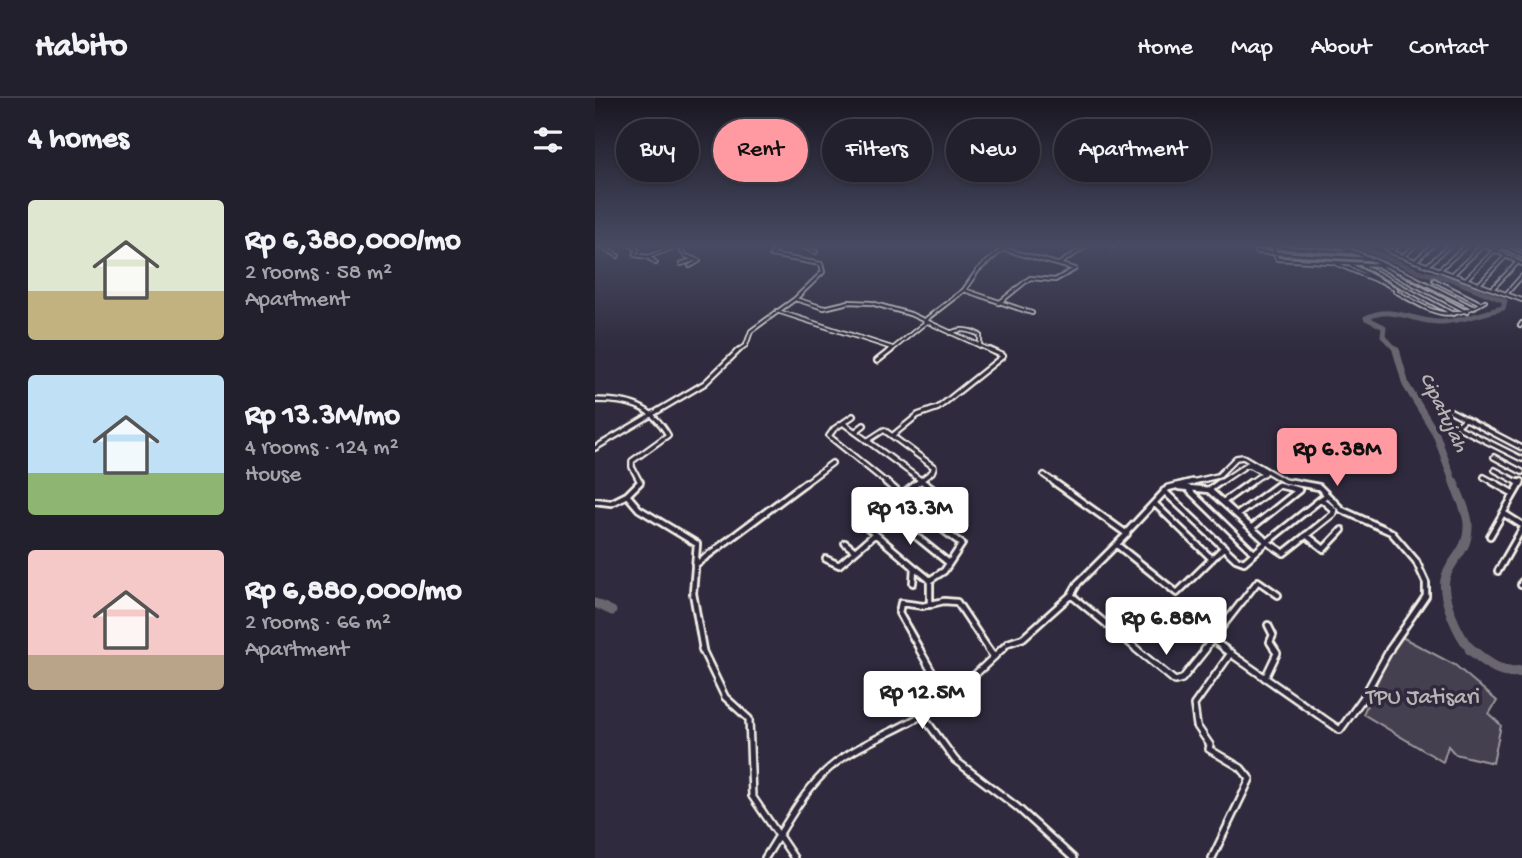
<!DOCTYPE html>
<html lang="en">
<head>
<meta charset="utf-8">
<style>
  :root { --surface:#23202e; --page:#2f2d3a; --text:#f1f3f6; --muted:#a3a3aa; --line:#403e4a; --accent:#ff9aa2 }
  body { margin:0; font-family:"Gochi Hand",sans-serif; background:var(--page); color:var(--text); height:100vh; display:flex; flex-direction:column; font-size:26px; white-space:nowrap }
  * { box-sizing:border-box; margin:0 }
  p { font-size:23px; color:var(--muted) }
  .icon { flex:none; width:38px; height:38px; fill:none; stroke:currentColor; stroke-width:2; stroke-linecap:round; stroke-linejoin:round }
  .map { position:relative; flex:1; overflow:hidden }
  .details { display:flex; flex-direction:column; background:var(--surface); width:595px }
  .details>* { flex:none }
  .hud { position:absolute; left:21px; top:21px; width:665px; height:63px; display:flex; gap:14px }
  .price { position:absolute; translate:-50% -60px; padding:0 16px; border-radius:7px; background:#fff; color:#222; font-size:23px; line-height:46px; filter:drop-shadow(0 2px 4px #0008) }
  .price::after { content:''; position:absolute; left:50%; top:42px; width:21px; height:16px; margin-left:-10px; background:inherit; clip-path:polygon(0 0,100% 0,50% 100%) }
  .price.selected { background:var(--accent); color:#111 }
  ul { padding:0; list-style:none }
  li { display:flex; align-items:center; gap:21px; height:175px; padding:0 28px }
  li span { display:grid; place-items:center; flex:none; width:196px; height:140px; border-radius:7px; color:#555 }
  li>.icon { margin-inline-start:auto }
  span .icon { width:84px; height:84px; fill:#fffc; stroke-width:1 }
  li b { font-size:30px }
  h2 { display:flex; justify-content:space-between; align-items:center; height:84px; padding:0 28px; font-size:30px }
  .pill { padding:0 24px; border-radius:32px; background:var(--surface); box-shadow:0 2px 5px #0004,0 0 0 2px var(--line); font-size:24px; line-height:63px }
  .pill.selected { background:var(--accent); color:#111 }
  header { display:flex; align-items:center; gap:42px; box-sizing:border-box; height:98px; padding:0 35px; background:var(--surface); border-bottom:2px solid var(--line) }
  header strong { font-size:33px }
  nav { display:flex; gap:38px; margin-inline-start:auto; font-size:24px }
  main { display:flex; flex:1; min-height:0 }
  .map>svg:first-child { display:block }
  .green { fill:#454050; stroke:#9c989c; stroke-width:2 }
  .lines { fill:none; stroke-linecap:round; stroke-linejoin:round }
  .river-far3 { stroke:#6a6670; stroke-width:5 }
  .river-far2 { stroke:#6a6670; stroke-width:7 }
  .river-far1 { stroke:#6a6670; stroke-width:9 }
  .river { stroke:#6a6670; stroke-width:11 }
  .minor-far3-casing { stroke:#f4f1e8; stroke-width:6 }
  .minor-far2-casing { stroke:#f4f1e8; stroke-width:8 }
  .minor-far1-casing { stroke:#f4f1e8; stroke-width:10 }
  .minor-casing { stroke:#f4f1e8; stroke-width:10 }
  .minor-far3 { stroke:#2f2a3d; stroke-width:2.5 }
  .minor-far2 { stroke:#2f2a3d; stroke-width:3.5 }
  .minor-far1 { stroke:#2f2a3d; stroke-width:4.5 }
  .minor { stroke:#2f2a3d; stroke-width:5 }
  .labels { text-anchor:middle; dominant-baseline:central; stroke-width:7; stroke-linejoin:round; paint-order:stroke }
  .water-label { font-size:21px; font-style:italic; fill:#b6b2b2; stroke:#2f2a3d }
  .near-park-label { font-size:23px; fill:#b7b3b3; stroke:#2f2a3d }
</style>
</head>
<body>
<header>
<strong>Habito</strong>
<nav><a>Home</a><a>Map</a><a>About</a><a>Contact</a></nav>
</header>
<main>
<section class="details">
<h2>4 homes<svg class="icon" aria-label="filters" viewBox="0 0 24 24"><path d="M4 7h16M4 17h16"/><circle cx="9" cy="7" r="2"/><circle cx="15" cy="17" r="2"/></svg></h2>
<ul>
<li><span style="background:linear-gradient(#dfe7d0 65%,#c2b280 0)"><svg class="icon" aria-label="home" viewBox="0 0 24 24"><path d="M3 11l9-7 9 7M6 9v11h12V9"/></svg></span><div><b>Rp 6,380,000/mo</b><p>2 rooms · 58 m²</p><p>Apartment</p></div></li>
<li><span style="background:linear-gradient(#bfe0f5 70%,#8fb573 0)"><svg class="icon" aria-label="home" viewBox="0 0 24 24"><path d="M3 11l9-7 9 7M6 9v11h12V9"/></svg></span><div><b>Rp 13.3M/mo</b><p>4 rooms · 124 m²</p><p>House</p></div></li>
<li><span style="background:linear-gradient(#f6c9c9 75%,#b9a48a 0)"><svg class="icon" aria-label="home" viewBox="0 0 24 24"><path d="M3 11l9-7 9 7M6 9v11h12V9"/></svg></span><div><b>Rp 6,880,000/mo</b><p>2 rooms · 66 m²</p><p>Apartment</p></div></li>
</ul>
</section>
<div class="map">
<svg width="927" height="760" viewBox="0 0 927 760">
  <rect width="100%" height="100%" fill="#2f2a3d"/>
  <filter id="ink" filterUnits="userSpaceOnUse"><feTurbulence type="fractalNoise" baseFrequency=".0143" numOctaves="2"/><feDisplacementMap in="SourceGraphic" scale="14" xChannelSelector="R" yChannelSelector="G"/><feConvolveMatrix kernelMatrix="1 2 1 2 8 2 1 2 1" color-interpolation-filters="sRGB"/></filter>
  <g filter="url(#ink)">
    <path class="green" d="M803,537L860,567L902,603L894,616L906,627L898,665L860,656L853,648L848,664L768,616Z"/>
    <g class="lines">
      <path class="river-far3" d="M761,147L828,175L853,180L910,203L908,210C888,215 868,223 847,224C819,225 799,206 771,220L789,229L788,238L803,254"/>
      <path class="river-far2" d="M801,252L811,287L841,336L859,386"/>
      <path class="river-far1" d="M859,384C863,396 872,412 873,425C874,453 859,457 851,478C844,496 864,540 877,552
        M0,505L17,513"/>
      <path class="river" d="M875,551C891,564 905,577 927,573"/>
      <g class="minor-far3-casing">
        <path id="minor-far3" d="M5,147L23,158
          M35,147L42,151L40,157L53,159L61,165
          M203,147L221,154
          M515,147L517,149
          M649,147L755,154
          M677,147L682,161L787,167
          M742,147L816,178L879,210
          M788,147L796,154L927,202
          M889,147L927,166
          M905,147L927,158
          M921,147L927,150
          M83,149L91,158L104,163L95,168
          M661,154L774,161
          M796,154L804,147
          M808,158L821,147
          M53,159L86,147
          M820,163L838,147
          M740,165L783,183
          M86,166L98,162
          M464,166L493,147
          M756,167L801,191
          M767,167L858,216
          M833,167L855,147
          M784,168L872,214
          M845,171L872,147
          M858,176L888,147
          M871,181L899,153L909,149
          M839,182L885,205
          M884,186L911,158
          M898,190L923,164
          M369,192L437,215
          M800,193C836,213 851,227 890,203
          M912,195L927,178
          M200,201L229,210L254,204L276,205L315,216L399,254
          M182,213L297,250
          M330,222L369,192L383,172L408,151L480,171L460,182L435,180L404,205
          M925,228L927,225
          M355,235C366,230 375,232 385,237V248
          M141,254L151,247L156,233L200,201L228,174L226,166L176,157L187,147
          M294,254L331,224"/>
      </g>
      <g class="minor-far2-casing">
        <path id="minor-far2" d="M282,263L296,252
          M0,302C33,302 56,307 73,337L37,363V369L45,384L43,386
          M856,313L927,350
          M258,318L239,331L234,338L293,386
          M870,321L863,327L865,330L927,361
          M248,325L331,386
          M260,334L269,327
          M297,338L323,317L343,310L408,258L395,252
          M272,343L289,332L339,369L337,374L321,386
          M0,350L110,285L144,252
          M899,359L927,374
          M900,372L926,386
          M449,377L462,386
          M889,379L902,386
          M209,386L237,365
          M589,386L623,378L641,360L648,359L689,383L707,386
          M623,386L653,366L669,375L653,386
          M925,386L927,383"/>
      </g>
      <g class="minor-far1-casing">
        <path id="minor-far1" d="M45,384L32,397L44,411L102,446L98,495L108,552
          M291,384L305,396L303,401L273,430L319,469L318,485
          M328,384L347,398
          M459,384L532,436L483,485L476,497L543,552
          M697,384L724,389L747,412L796,434L821,463L831,485V498L794,552
          M898,384L919,396
          M923,384L926,386
          M584,389L614,392L625,384
          M594,392L659,455
          M569,393L641,461L649,464L672,444L614,392
          M306,398L324,384
          M305,400L367,446L349,473L335,482
          M726,401L739,412L738,416L689,455L672,444Z
          M726,401L729,399
          M0,403L16,405L32,397
          M628,404L656,384
          M559,405L617,461
          M290,413L354,465
          M908,415L927,427
          M642,417L683,387L704,392L656,430
          M531,435L573,390L597,384
          M711,437L729,451L747,432
          M895,438L926,384
          M250,445L260,453
          M522,447L582,495L629,449
          M231,461L244,467L279,437
          M100,467L211,384
          M319,469L335,482V507
          M903,473L927,431
          M926,487L927,484
          M673,527L678,537L675,544L680,552
          M616,541L632,552
          M325,552L304,515L306,505L328,508L349,503L362,504L394,552
          M406,552L413,545L428,540L476,497
          M609,552L663,483L683,497"/>
      </g>
      <g class="minor-casing">
        <path id="minor" d="M107,551L130,599L154,621L157,698L199,760
          M324,551L352,600
          M393,551L399,559
          M541,551L580,583L587,581L611,551
          M629,551L745,632L768,600L795,551
          M670,580L682,555L679,551
          M328,618L360,662L422,709L478,760
          M170,760C188,732 204,700 228,676C257,647 300,635 334,613C361,596 384,573 407,551
          M617,760L655,681L646,670L614,651L615,647L602,628L599,607L636,555"/>
      </g>
      <use href="#minor-far3" class="minor-far3"/>
      <use href="#minor-far2" class="minor-far2"/>
      <use href="#minor-far1" class="minor-far1"/>
      <use href="#minor" class="minor"/>
    </g>
  </g>
  <linearGradient id="sky" x2="0" y2="1"><stop stop-color="#1a1722"/><stop offset="0.58" stop-color="#474a62"/><stop offset="1" stop-color="#474a62" stop-opacity="0"/></linearGradient>
  <rect width="927" height="254" fill="url(#sky)"/>
  <g class="labels">
    <g class="water-label">
      <text transform="translate(847 315) rotate(64)">Cipatujah</text>
    </g>
    <g class="near-park-label">
      <text x="828" y="600">TPU Jatisari</text>
    </g>
  </g>
</svg>
<b class="price selected" style="left:742px;top:390px">Rp 6.38M</b>
<b class="price" style="left:315px;top:449px">Rp 13.3M</b>
<b class="price" style="left:571px;top:559px">Rp 6.88M</b>
<b class="price" style="left:327px;top:633px">Rp 12.5M</b>
<div class="hud">
<a class="pill">Buy</a>
<a class="pill selected">Rent</a>
<a class="pill">Filters</a>
<a class="pill">New</a>
<a class="pill">Apartment</a>
</div>
</div>
</main>
</body>
</html>
